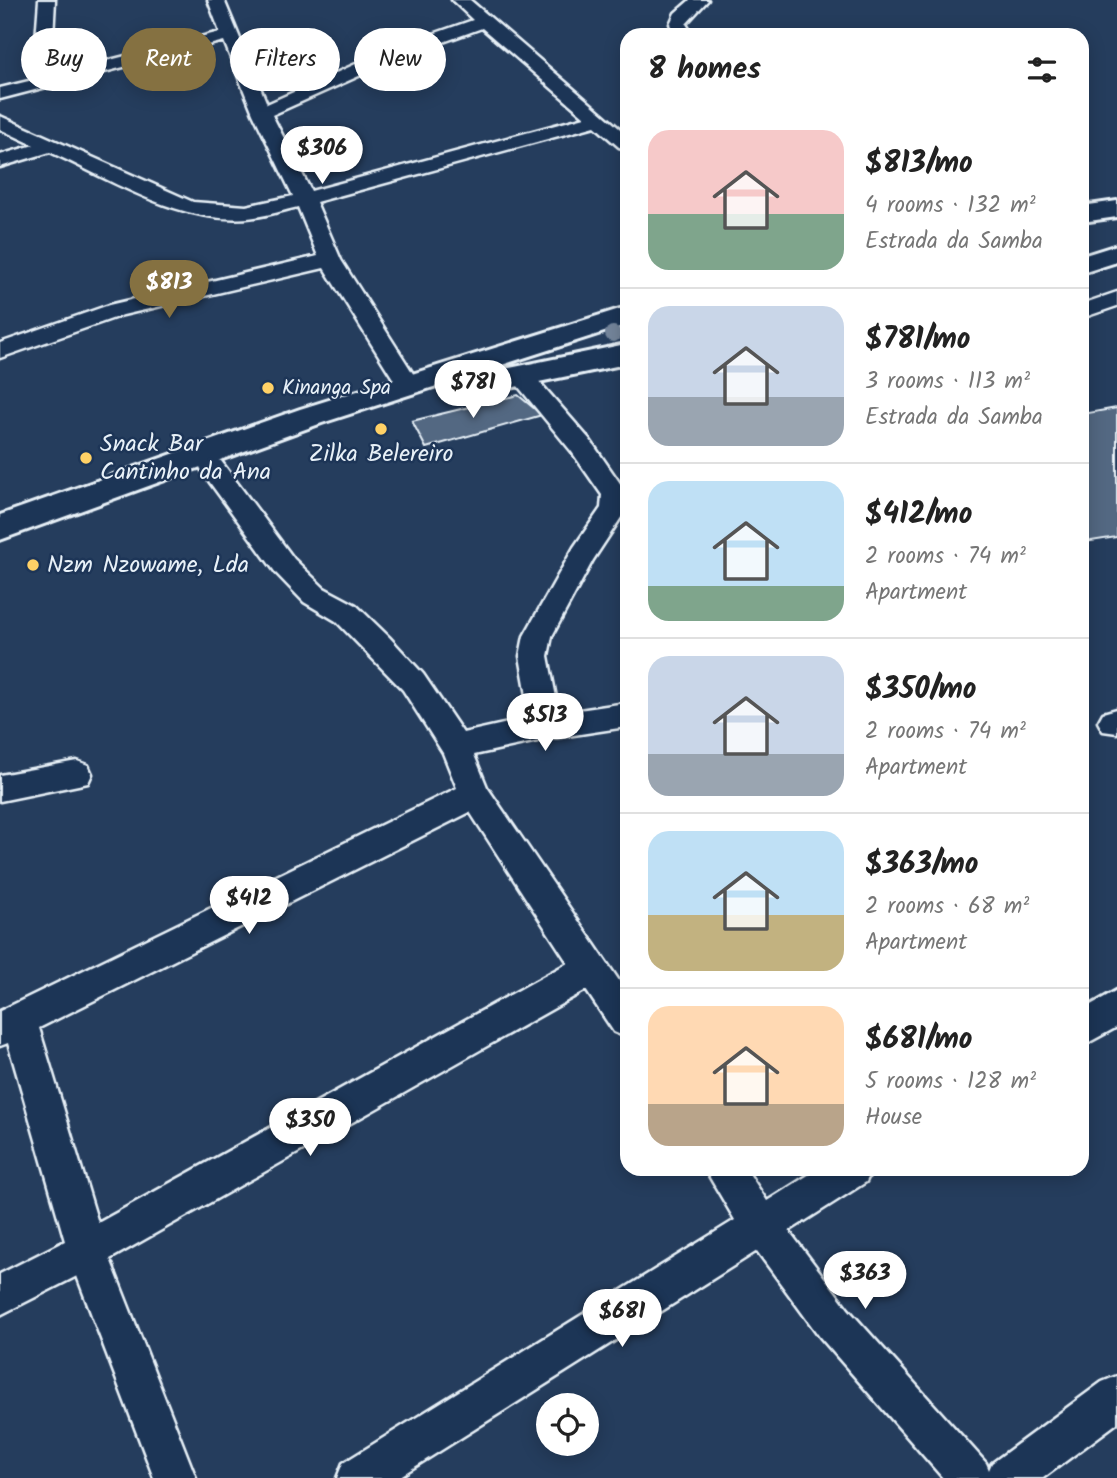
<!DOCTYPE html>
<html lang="en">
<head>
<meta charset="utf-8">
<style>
  :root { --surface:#fff; --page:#f6f6f6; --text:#222; --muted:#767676; --line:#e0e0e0; --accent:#857141 }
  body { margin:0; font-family:Kalam,sans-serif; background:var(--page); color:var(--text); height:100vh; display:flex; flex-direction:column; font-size:26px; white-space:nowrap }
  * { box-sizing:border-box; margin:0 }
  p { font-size:23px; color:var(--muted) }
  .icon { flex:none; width:38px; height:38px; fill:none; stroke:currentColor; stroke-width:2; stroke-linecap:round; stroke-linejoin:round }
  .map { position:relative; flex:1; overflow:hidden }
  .drawer { position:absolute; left:620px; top:28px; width:469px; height:1148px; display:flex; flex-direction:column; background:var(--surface); border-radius:21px; box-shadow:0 4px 18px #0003 }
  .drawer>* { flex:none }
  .top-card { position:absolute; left:21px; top:28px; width:494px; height:63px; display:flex; gap:14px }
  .fabs { position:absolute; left:536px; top:1393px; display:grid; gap:14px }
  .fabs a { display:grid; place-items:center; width:63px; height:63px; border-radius:50%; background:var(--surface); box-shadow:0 4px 18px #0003; font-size:35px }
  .price { position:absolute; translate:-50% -60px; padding:0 16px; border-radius:24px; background:#fff; color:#222; font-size:23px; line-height:46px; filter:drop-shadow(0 2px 4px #0008) }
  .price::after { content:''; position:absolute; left:50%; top:42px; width:21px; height:16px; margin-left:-10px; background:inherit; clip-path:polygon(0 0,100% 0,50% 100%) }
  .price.active { background:var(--accent); color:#fff }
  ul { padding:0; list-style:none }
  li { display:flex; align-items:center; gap:21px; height:175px; padding:0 28px }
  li+li { border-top:2px solid var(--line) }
  li span { display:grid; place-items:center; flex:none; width:196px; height:140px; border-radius:21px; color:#555 }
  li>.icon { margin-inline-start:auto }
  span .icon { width:84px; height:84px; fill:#fffc; stroke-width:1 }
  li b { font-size:30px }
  h2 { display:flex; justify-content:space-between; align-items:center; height:84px; padding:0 28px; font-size:30px }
  .chip { padding:0 24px; border-radius:32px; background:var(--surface); box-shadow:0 4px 18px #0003; font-size:24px; line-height:63px }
  .chip.active { background:var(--accent); color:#fff }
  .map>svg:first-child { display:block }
  .building { fill:#536782; stroke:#e8f1f8; stroke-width:2 }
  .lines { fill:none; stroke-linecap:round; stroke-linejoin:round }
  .minor-casing { stroke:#e8f1f8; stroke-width:5 }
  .primary-casing { stroke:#e8f1f8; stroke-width:6 }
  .minor { fill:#1d3557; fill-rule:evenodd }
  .primary { fill:#1d3557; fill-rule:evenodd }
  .tree { fill:#74869c }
  .poi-dot { fill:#ffd166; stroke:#1d3557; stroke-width:2.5 }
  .labels { text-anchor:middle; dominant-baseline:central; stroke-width:5; stroke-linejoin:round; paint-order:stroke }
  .far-poi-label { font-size:21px; fill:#e8f1f8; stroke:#1d3557; text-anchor:start }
  .poi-label { font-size:24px; fill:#e8f1f8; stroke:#1d3557; text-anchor:start }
</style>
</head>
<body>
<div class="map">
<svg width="1117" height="1478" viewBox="0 0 1117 1478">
  <rect width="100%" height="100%" fill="#253d5d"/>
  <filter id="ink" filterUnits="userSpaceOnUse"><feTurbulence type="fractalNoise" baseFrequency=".0143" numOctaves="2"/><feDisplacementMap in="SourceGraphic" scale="14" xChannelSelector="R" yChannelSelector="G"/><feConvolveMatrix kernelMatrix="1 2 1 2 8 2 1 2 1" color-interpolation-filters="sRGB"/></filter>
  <g filter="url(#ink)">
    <path class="building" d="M518,395L542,415L426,448L412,421Z
      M1117,408V537L1085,542L1082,537V414Z"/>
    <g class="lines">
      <g class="minor-casing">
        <path id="minor" d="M39,0H55L51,75L220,32L208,0H224L267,104L387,50L473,20L452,0H470L626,134V149L619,147L595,126L316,202L341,260L419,383L415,388L407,391L399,388L324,268L123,315L0,358V343L109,305L318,256L298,207C284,210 270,215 255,217C186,228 112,180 50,152L0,167V155L34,145L0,129V116L193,202L246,206L293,196L253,113L224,41L0,99V88L33,80ZM482,28L585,117L311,191L272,115L399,58Z
          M690,0H708L686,24L693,35H675L670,24L675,13Z
          M1117,292V306L1082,318V304Z
          M521,367L529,370L590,440L626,492V510L593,560L552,636L548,656L559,713L626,703V727L547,739L474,755L487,787L626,991V1037L614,1032L586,990L110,1259L196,1478H154L77,1276L0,1315V1274L65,1241L8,1043L0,1046V1011L457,788L443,753L403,690L336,621L304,602L276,573L203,473L200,467L203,461L212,458L221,461L294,559L324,588L356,605L389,637L423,674L463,733L531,718L520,656L524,636L574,547L601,508L602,495L572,452L513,380L509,375L513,370ZM470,812L568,963L98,1223L39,1028Z
          M1117,709V733L1103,731L1098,722L1103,713Z
          M77,761L88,765L92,774L88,783L0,801V775Z
          M1117,990V1027L1082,1046V1010Z
          M705,1169H746L767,1201L818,1169H872L866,1182L789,1231L848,1309L986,1463L989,1470L992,1463L1102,1382L1117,1376V1423L1043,1478H943L820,1337L757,1251L397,1478H337L343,1463L735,1220Z"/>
      </g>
      <g class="primary-casing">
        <path id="primary" d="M1117,201V217L1082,222V206Z
          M1117,245V262L1082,273V256Z
          M626,307V325L322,423L0,540V515L300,409Z
          M626,344V364L481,394L470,391L466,384L470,377L481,374Z"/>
      </g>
      <use href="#minor" class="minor"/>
      <use href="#primary" class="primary"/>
    </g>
    <circle class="tree" cx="613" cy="334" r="8"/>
  </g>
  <g class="poi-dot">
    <circle cx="268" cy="388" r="7"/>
    <circle cx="381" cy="429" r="7"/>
    <circle cx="86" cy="458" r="7"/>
    <circle cx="33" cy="565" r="7"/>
  </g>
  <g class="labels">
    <g class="far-poi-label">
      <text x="282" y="388">Kinanga Spa</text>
    </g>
    <g class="poi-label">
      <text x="100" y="444">Snack Bar<tspan x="100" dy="28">Cantinho da Ana</tspan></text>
      <text x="381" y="454" text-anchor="middle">Zilka Belereiro</text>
      <text x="47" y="565">Nzm Nzowame, Lda</text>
    </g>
  </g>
</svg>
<div class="fabs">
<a><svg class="icon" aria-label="locate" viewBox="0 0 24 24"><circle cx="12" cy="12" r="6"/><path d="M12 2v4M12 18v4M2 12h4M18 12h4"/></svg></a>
</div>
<b class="price" style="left:322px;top:186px">$306</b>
<b class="price active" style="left:169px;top:320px">$813</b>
<b class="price" style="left:473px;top:420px">$781</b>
<b class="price" style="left:545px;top:753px">$513</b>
<b class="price" style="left:249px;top:936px">$412</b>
<b class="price" style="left:310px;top:1158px">$350</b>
<b class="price" style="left:865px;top:1311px">$363</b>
<b class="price" style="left:622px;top:1349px">$681</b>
<div class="top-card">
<a class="chip">Buy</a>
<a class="chip active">Rent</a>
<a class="chip">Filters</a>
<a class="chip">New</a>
</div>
<section class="drawer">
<h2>8 homes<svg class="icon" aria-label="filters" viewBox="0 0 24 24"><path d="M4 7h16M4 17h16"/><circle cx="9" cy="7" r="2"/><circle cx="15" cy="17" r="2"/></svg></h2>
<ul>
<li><span style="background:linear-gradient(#f6c9c9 60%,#7fa58c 0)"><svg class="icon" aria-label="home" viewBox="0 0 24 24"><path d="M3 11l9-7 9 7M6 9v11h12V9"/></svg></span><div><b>$813/mo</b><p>4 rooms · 132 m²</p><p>Estrada da Samba</p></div></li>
<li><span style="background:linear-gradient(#c9d6e8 65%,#9aa5b1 0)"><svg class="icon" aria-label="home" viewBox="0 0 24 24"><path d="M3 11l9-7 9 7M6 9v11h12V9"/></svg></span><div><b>$781/mo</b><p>3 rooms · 113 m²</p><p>Estrada da Samba</p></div></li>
<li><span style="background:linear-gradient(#bfe0f5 75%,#7fa58c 0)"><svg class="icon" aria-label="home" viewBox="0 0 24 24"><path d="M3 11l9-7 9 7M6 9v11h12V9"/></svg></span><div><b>$412/mo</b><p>2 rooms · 74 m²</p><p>Apartment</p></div></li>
<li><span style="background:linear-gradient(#c9d6e8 70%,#9aa5b1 0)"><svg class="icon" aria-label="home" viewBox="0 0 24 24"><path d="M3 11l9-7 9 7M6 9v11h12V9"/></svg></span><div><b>$350/mo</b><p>2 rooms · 74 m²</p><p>Apartment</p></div></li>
<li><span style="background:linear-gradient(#bfe0f5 60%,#c2b280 0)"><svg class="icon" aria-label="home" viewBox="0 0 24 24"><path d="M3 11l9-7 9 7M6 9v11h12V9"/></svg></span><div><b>$363/mo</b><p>2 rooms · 68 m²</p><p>Apartment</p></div></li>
<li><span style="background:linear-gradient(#ffd9b3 70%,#b9a48a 0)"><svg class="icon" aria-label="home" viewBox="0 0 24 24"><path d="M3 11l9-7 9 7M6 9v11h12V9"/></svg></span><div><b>$681/mo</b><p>5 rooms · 128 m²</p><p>House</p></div></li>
</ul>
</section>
</div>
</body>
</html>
